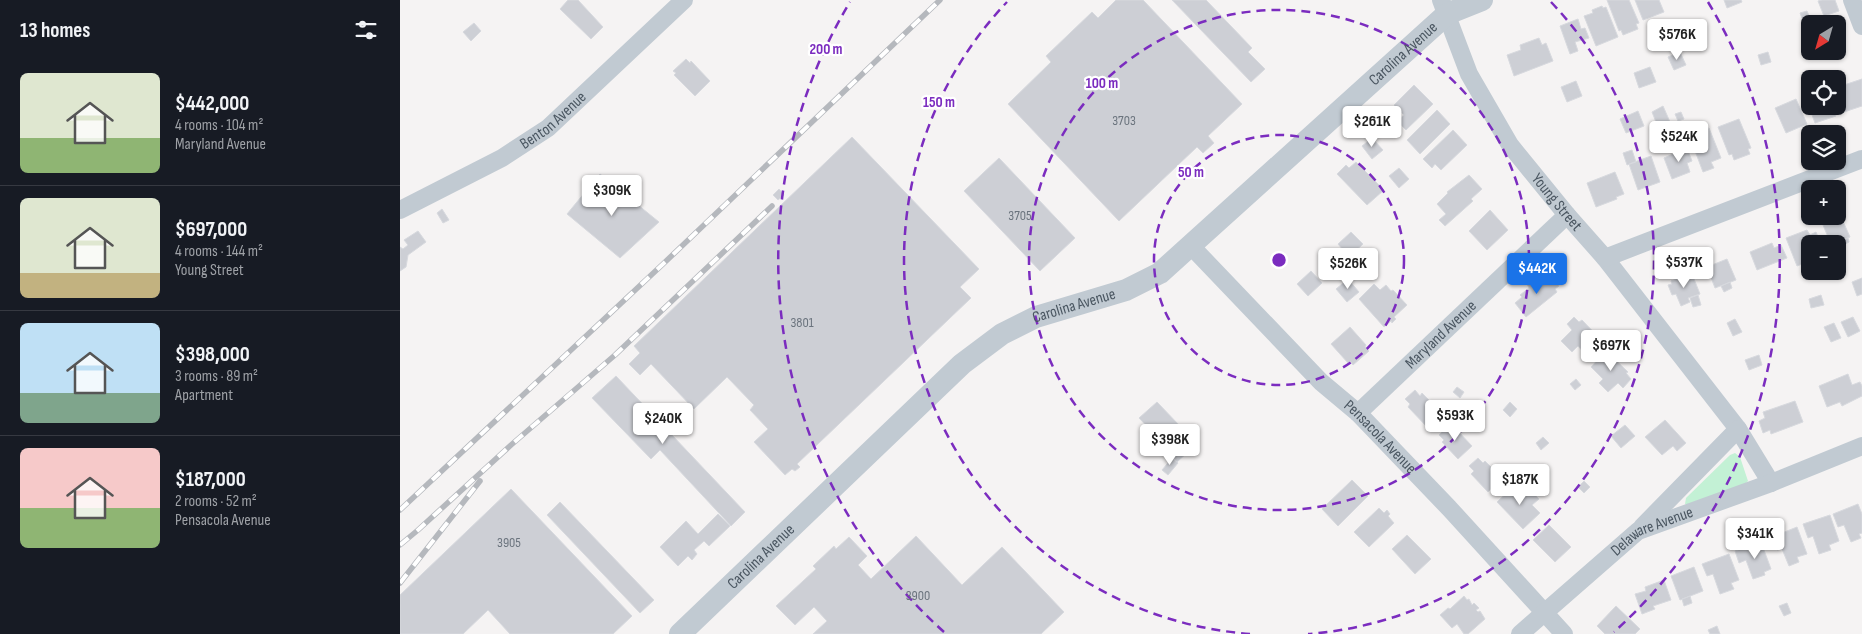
<!DOCTYPE html>
<html lang="en">
<head>
<meta charset="utf-8">
<style>
  :root { --surface:#171b24; --page:#242831; --text:#f1f3f6; --muted:#9ea1a6; --line:#363941; --accent:#1a73e8 }
  body { margin:0; font-family:"Sofia Sans Condensed",sans-serif; background:var(--page); color:var(--text); height:100vh; display:flex; flex-direction:column; font-size:19px; white-space:nowrap }
  * { box-sizing:border-box; margin:0 }
  p { font-size:16px; color:var(--muted) }
  .icon { flex:none; width:28px; height:28px; fill:none; stroke:currentColor; stroke-width:2; stroke-linecap:round; stroke-linejoin:round }
  .map { position:relative; flex:1; overflow:hidden }
  .panel { display:flex; flex-direction:column; background:var(--surface); width:400px }
  .panel>* { flex:none }
  .needle { width:32px; rotate:217deg }
  .fabs { position:absolute; left:1401px; top:15px; display:grid; gap:10px }
  .fabs a { display:grid; place-items:center; width:45px; height:45px; border-radius:8px; background:var(--surface); box-shadow:0 1px 4px #0004; font-size:25px }
  .price { position:absolute; translate:-50% -42px; padding:0 11px; border-radius:5px; background:#fff; color:#222; font-size:16px; line-height:32px; filter:drop-shadow(0 1px 2px #0008) }
  .price::after { content:''; position:absolute; left:50%; top:30px; width:15px; height:11px; margin-left:-8px; background:inherit; clip-path:polygon(0 0,100% 0,50% 100%) }
  .price.selected { background:var(--accent); color:#fff }
  ul { padding:0; list-style:none }
  li { display:flex; align-items:center; gap:15px; height:125px; padding:0 20px }
  li+li { border-top:1px solid var(--line) }
  li span { display:grid; place-items:center; flex:none; width:140px; height:100px; border-radius:8px; color:#555 }
  li>.icon { margin-inline-start:auto }
  span .icon { width:60px; height:60px; fill:#fffc; stroke-width:1 }
  li b { font-size:21px }
  h2 { display:flex; justify-content:space-between; align-items:center; height:60px; padding:0 20px; font-size:21px }
  main { display:flex; flex:1; min-height:0 }
  .map>svg:first-child { display:block }
  .green { fill:#c3f1d5 }
  .building { fill:#cdcfd5; stroke:#d7d9de }
  .lines { fill:none; stroke-linecap:round; stroke-linejoin:round }
  .minor { stroke:#c1cad2; stroke-width:18 }
  .tertiary { stroke:#c1cad2; stroke-width:22 }
  .rail-casing { stroke:#b5b8bd; stroke-width:5.5 }
  .rail { stroke:#fff; stroke-width:4; stroke-dasharray:11; stroke-linecap:butt }
  .ring { fill:none; stroke:#7b2cbf; stroke-width:2.5; stroke-dasharray:9 6 }
  .labels { text-anchor:middle; dominant-baseline:central; stroke-width:4.5; stroke-linejoin:round; paint-order:stroke }
  .number-label { font-size:14px; fill:#6b747e }
  .street-label { font-size:16px; fill:#4a5661; stroke:#fff }
  .centre { fill:#7b2cbf; stroke:#fff; stroke-width:2.5 }
  .ring-label { font-size:15px; text-anchor:middle; font-weight:bold; fill:#7b2cbf; stroke:#fff; stroke-width:4.5; stroke-linejoin:round; paint-order:stroke }
</style>
</head>
<body>
<main>
<section class="panel">
<h2>13 homes<svg class="icon" aria-label="filters" viewBox="0 0 24 24"><path d="M4 7h16M4 17h16"/><circle cx="9" cy="7" r="2"/><circle cx="15" cy="17" r="2"/></svg></h2>
<ul>
<li><span style="background:linear-gradient(#dfe7d0 65%,#8fb573 0)"><svg class="icon" aria-label="home" viewBox="0 0 24 24"><path d="M3 11l9-7 9 7M6 9v11h12V9"/></svg></span><div><b>$442,000</b><p>4 rooms · 104 m²</p><p>Maryland Avenue</p></div></li>
<li><span style="background:linear-gradient(#dfe7d0 75%,#c2b280 0)"><svg class="icon" aria-label="home" viewBox="0 0 24 24"><path d="M3 11l9-7 9 7M6 9v11h12V9"/></svg></span><div><b>$697,000</b><p>4 rooms · 144 m²</p><p>Young Street</p></div></li>
<li><span style="background:linear-gradient(#bfe0f5 70%,#7fa58c 0)"><svg class="icon" aria-label="home" viewBox="0 0 24 24"><path d="M3 11l9-7 9 7M6 9v11h12V9"/></svg></span><div><b>$398,000</b><p>3 rooms · 89 m²</p><p>Apartment</p></div></li>
<li><span style="background:linear-gradient(#f6c9c9 60%,#8fb573 0)"><svg class="icon" aria-label="home" viewBox="0 0 24 24"><path d="M3 11l9-7 9 7M6 9v11h12V9"/></svg></span><div><b>$187,000</b><p>2 rooms · 52 m²</p><p>Pensacola Avenue</p></div></li>
</ul>
</section>
<div class="map">
<svg width="1462" height="634" viewBox="0 0 1462 634">
  <rect width="100%" height="100%" fill="#f5f3f3"/>
  <path class="green" d="M1335,453L1340,457L1348,481L1344,485L1290,506L1285,504L1286,498L1330,455Z"/>
  <path class="building" d="M168,0H178L203,27L191,39L160,9Z
    M716,0H743L842,104L808,136L814,143L803,153L797,147L719,221L608,104L651,62L646,56L692,12L698,18Z
    M772,0H806L852,48L848,52L865,69L851,82Z
    M1207,0H1229L1239,23L1236,24L1238,29L1223,35L1221,30L1219,31Z
    M1235,0H1259L1264,12L1243,20Z
    M1324,0H1341L1342,2L1327,8Z
    M1422,0H1435L1439,11L1424,16L1418,1Z
    M1202,6L1203,8L1206,7L1218,37L1196,46L1184,16L1193,13L1192,10Z
    M1407,11L1410,18L1403,21L1400,13Z
    M1178,19L1181,29L1185,28L1189,38L1175,42L1178,51L1170,54L1160,26Z
    M74,23L81,31L71,41L63,32Z
    M1139,38L1142,45L1146,43L1153,61L1114,76L1107,55L1121,50L1120,45Z
    M1280,52L1286,65L1274,70L1268,57Z
    M1368,52L1371,62L1361,65L1358,55Z
    M286,59L290,63L291,61L310,81L295,96L274,75L276,73L273,71Z
    M1250,67L1256,82L1239,88L1234,73Z
    M1462,79V106L1441,113L1438,103V87Z
    M1176,81L1182,96L1167,102L1161,87Z
    M1014,85L1033,104L1006,130L997,121L1004,115L994,105Z
    M1410,94V106H1432L1436,116L1415,123L1405,96Z
    M1396,99L1407,124L1386,133L1375,108Z
    M1263,106L1270,122L1258,127L1252,112Z
    M1037,110L1050,124L1020,154L1007,140Z
    M1238,111L1244,126L1226,133L1220,119Z
    M1281,112L1284,119L1278,121L1275,114Z
    M1339,119L1351,148L1348,149L1350,154L1334,160L1332,154L1329,155L1318,127Z
    M1278,123L1281,130L1274,133L1272,126Z
    M1309,128L1321,158L1311,162L1314,168L1303,172L1289,135Z
    M1053,130L1067,145L1041,170L1035,164L1032,168L1023,159Z
    M452,137L579,269L560,287L571,298L397,464L400,467L395,471L392,469L385,475L354,442L368,429L350,410L354,405L327,377L294,409L251,364L240,375L229,364L240,353L234,346Z
    M972,138L983,150L972,159L962,146Z
    M1287,148L1292,161L1287,163L1290,172L1272,179L1264,158Z
    M1232,150L1236,162L1227,165L1223,153Z
    M1251,156L1260,182L1238,190L1229,164Z
    M599,158L675,238L640,271L564,191Z
    M956,162L984,190L967,205L937,174L946,165L949,168Z
    M999,168L1009,179L999,188L989,176Z
    M1215,172L1224,194L1216,197L1217,199L1196,207L1187,183Z
    M200,174L259,222L220,258L167,214Z
    M1069,175L1082,189L1071,199L1073,201L1045,226L1039,220L1046,214L1037,204L1048,193L1047,192Z
    M379,189L384,195L378,200L373,195Z
    M42,209L49,220L43,223L37,213Z
    M1090,210L1108,230L1087,250L1069,231Z
    M1438,210L1450,237L1431,244L1420,218L1438,216Z
    M1407,230L1410,235L1416,232L1421,244H1410V261L1397,266L1386,238Z
    M18,231L26,242L8,255L6,267L0,271V247L3,249L8,245L4,240Z
    M951,232L963,244L949,257L938,244Z
    M1448,238L1449,242L1443,245L1444,248L1441,250L1438,244H1434Z
    M1372,243L1374,248L1381,245L1387,258L1357,270L1350,252Z
    M969,251L973,256L963,266L959,262Z
    M1327,259L1336,280L1315,288L1307,267Z
    M911,271L922,283L908,296L897,284Z
    M1292,274L1300,294L1288,298L1290,302L1281,306L1276,294L1272,295L1268,285L1272,284L1271,281Z
    M1146,275L1149,279L1153,277L1159,286L1155,289L1157,292L1126,317L1115,303L1122,297L1120,295L1129,288L1127,284L1134,279L1137,282Z
    M1462,278V294L1457,296L1452,282Z
    M948,279L959,292L947,302L936,289Z
    M1330,282L1332,288L1324,292L1321,286Z
    M974,284L980,290L986,285L991,291L993,290L1007,305L994,317L996,319L992,323L991,321L984,327L959,299Z
    M1298,295L1301,305L1293,307L1290,298Z
    M1421,295L1424,305L1411,308L1409,299Z
    M1174,317L1179,322L1182,320L1202,341L1187,356L1178,346L1172,352L1161,341L1172,330L1167,324Z
    M1453,317L1460,331L1448,337L1441,322Z
    M1335,319L1342,332L1333,336L1327,323Z
    M1434,323L1441,338L1431,342L1424,327Z
    M950,327L966,345L965,347L969,351L953,365L950,361L948,363L931,344Z
    M1206,351L1228,372L1226,373L1231,379L1223,388L1218,383L1208,392L1199,383L1203,379L1191,367Z
    M1359,355L1362,365L1349,370L1345,360Z
    M1448,374L1452,385L1460,382L1462,386V396L1442,406L1440,402L1427,407L1419,386Z
    M216,376L345,512L331,526L260,450L251,459L192,398Z
    M1176,379L1181,385L1175,390L1170,384Z
    M1057,387L1064,392L1060,398L1053,392Z
    M1015,390L1020,396L1022,393L1032,403L1034,401L1038,405L1035,407L1043,415L1029,429L1008,407L1010,404L1005,399Z
    M1395,401L1403,422L1371,434L1370,430L1363,433L1359,421L1365,418L1363,412Z
    M757,402L779,425L761,441L739,418Z
    M1110,402L1117,409L1110,417L1103,410Z
    M1265,420L1286,443L1277,451L1273,446L1262,455L1245,437Z
    M1225,425L1235,436L1221,448L1211,436Z
    M1048,426L1053,431L1055,428L1072,446L1058,459L1042,442L1044,440L1039,435Z
    M1143,437L1149,443L1141,450L1136,443Z
    M783,445L789,451L777,462L772,456Z
    M772,458L778,463L768,475L762,470Z
    M1078,458L1083,463L1085,461L1092,468L1094,466L1098,470L1096,472L1102,478L1088,492L1071,474L1074,471L1069,466Z
    M952,480L968,496L938,526L922,509Z
    M1184,481L1190,487L1184,493L1178,487Z
    M1114,486L1122,494L1128,488L1139,499L1132,505L1140,513L1123,529L1097,502Z
    M111,489L232,616L213,634H110L88,610L63,634H0V595Z
    M160,502L254,600L240,613L147,515Z
    M1458,504L1462,514V533L1459,534L1461,538L1451,542L1444,525L1438,527L1433,514Z
    M979,508L984,513L987,510L990,514L988,516L994,523L969,547L954,532Z
    M318,514L330,526L309,546L304,541L294,550L297,554L292,560L288,556L278,566L260,547L286,521L298,534Z
    M1430,515L1439,541L1429,545L1431,550L1419,554L1413,536L1408,538L1403,524Z
    M1149,525L1171,547L1155,562L1133,540Z
    M1397,527L1407,554L1397,557L1399,562L1389,566L1382,549L1377,550L1372,537Z
    M1007,535L1031,559L1015,574L992,549Z
    M516,536L562,585L602,547L664,612L641,634H413L427,621L414,607L395,625L376,606L416,569L413,566L434,546L436,549L449,537L467,556L458,565L471,579Z
    M1361,542L1371,569L1364,572L1365,575L1353,579L1346,560L1339,563L1335,551Z
    M1329,554L1339,580L1331,583L1334,589L1320,594L1313,574L1307,576L1302,564Z
    M1294,567L1303,591L1280,600L1271,576Z
    M1264,580L1271,600L1253,606L1255,609L1242,614L1235,594L1246,591L1245,587Z
    M1064,596L1067,600L1069,599L1072,605L1074,603L1079,608L1076,610L1078,612L1080,611L1085,619L1068,634H1064L1057,624L1052,628L1040,615L1048,608L1050,609Z
    M1290,596L1292,603L1284,606L1282,599Z
    M1387,603L1391,613L1384,616L1379,606Z
    M1216,606L1240,629L1235,634H1205L1197,626Z
    M1317,626L1320,634H1310L1308,630Z"/>
  <g class="lines">
    <g class="minor">
      <path id="s1" d="M1041,0L1069,74L1110,145L1167,215L1205,258L1338,429L1371,483"/>
      <path d="M1452,0L1462,26"/>
      <path id="s2" d="M0,210L102,158L148,128L284,0"/>
      <path id="s3" d="M791,246L921,382L958,413L1049,508L1164,634"/>
      <path d="M1205,258L1462,159"/>
      <path id="s4" d="M958,413L1167,215"/>
      <path d="M1242,527L1338,429"/>
      <path id="s5" d="M1120,634L1238,531L1371,483L1462,446"/>
    </g>
    <path class="tertiary" id="s6" d="M280,634L562,364L602,334L636,317L726,290L760,273L1047,14L1082,0"/>
    <g class="rail-casing">
      <path id="rail" d="M0,510L263,264L540,0
        M0,545L18,530L111,445L215,355L372,206
        M0,583L80,481"/>
    </g>
    <use href="#rail" class="rail"/>
  </g>
  <g class="ring">
    <circle cx="879" cy="260" r="125"/>
    <circle cx="879" cy="260" r="250"/>
    <path d="M850 634A375 375 0 0 1 607 2M1151 2A375 375 0 0 1 908 634"/>
    <path d="M544 632A500 500 0 0 1 450 2M1308 2A500 500 0 0 1 1214 632"/>
  </g>
  <g class="labels">
    <g class="number-label">
      <text x="724" y="120">3703</text>
      <text x="620" y="215">3705</text>
      <text x="402" y="322">3801</text>
      <text x="109" y="542">3905</text>
      <text x="518" y="595">3900</text>
    </g>
    <g class="street-label">
      <text stroke="none"><textPath href="#s6" startOffset="938">Carolina Avenue</textPath></text>
      <text stroke="none"><textPath href="#s2" startOffset="178">Benton Avenue</textPath></text>
      <text stroke="none"><textPath href="#s1" startOffset="235">Young Street</textPath></text>
      <text stroke="none"><textPath href="#s6" startOffset="518">Carolina Avenue</textPath></text>
      <text stroke="none"><textPath href="#s4" startOffset="114">Maryland Avenue</textPath></text>
      <text stroke="none"><textPath href="#s3" startOffset="269">Pensacola Avenue</textPath></text>
      <text stroke="none"><textPath href="#s5" startOffset="169">Delaware Avenue</textPath></text>
      <text stroke="none"><textPath href="#s6" startOffset="112">Carolina Avenue</textPath></text>
    </g>
  </g>
  <circle cx="879" cy="260" r="8" class="centre"/>
  <g class="ring-label">
    <text x="426" y="54">200 m</text>
    <text x="702" y="88">100 m</text>
    <text x="539" y="107">150 m</text>
    <text x="791" y="177">50 m</text>
  </g>
</svg>
<div class="fabs">
<a><svg class="needle" viewBox="-14 -14 28 28"><path d="M0-13l5 13h-10z" fill="#e53935"/><path d="M0 13l5-13h-10z" fill="#9ea1a6"/></svg></a>
<a><svg class="icon" aria-label="locate" viewBox="0 0 24 24"><circle cx="12" cy="12" r="6"/><path d="M12 2v4M12 18v4M2 12h4M18 12h4"/></svg></a>
<a><svg class="icon" aria-label="layers" viewBox="0 0 24 24"><path d="M12 4l9 5-9 5-9-5zM3 14l9 5 9-5"/></svg></a>
<a>+</a>
<a>−</a>
</div>
<b class="price" style="left:1277px;top:61px">$576K</b>
<b class="price" style="left:972px;top:148px">$261K</b>
<b class="price" style="left:1279px;top:163px">$524K</b>
<b class="price" style="left:212px;top:217px">$309K</b>
<b class="price" style="left:1284px;top:289px">$537K</b>
<b class="price" style="left:948px;top:290px">$526K</b>
<b class="price selected" style="left:1137px;top:295px">$442K</b>
<b class="price" style="left:1211px;top:372px">$697K</b>
<b class="price" style="left:1055px;top:442px">$593K</b>
<b class="price" style="left:263px;top:445px">$240K</b>
<b class="price" style="left:770px;top:466px">$398K</b>
<b class="price" style="left:1120px;top:506px">$187K</b>
<b class="price" style="left:1355px;top:560px">$341K</b>
</div>
</main>
</body>
</html>
